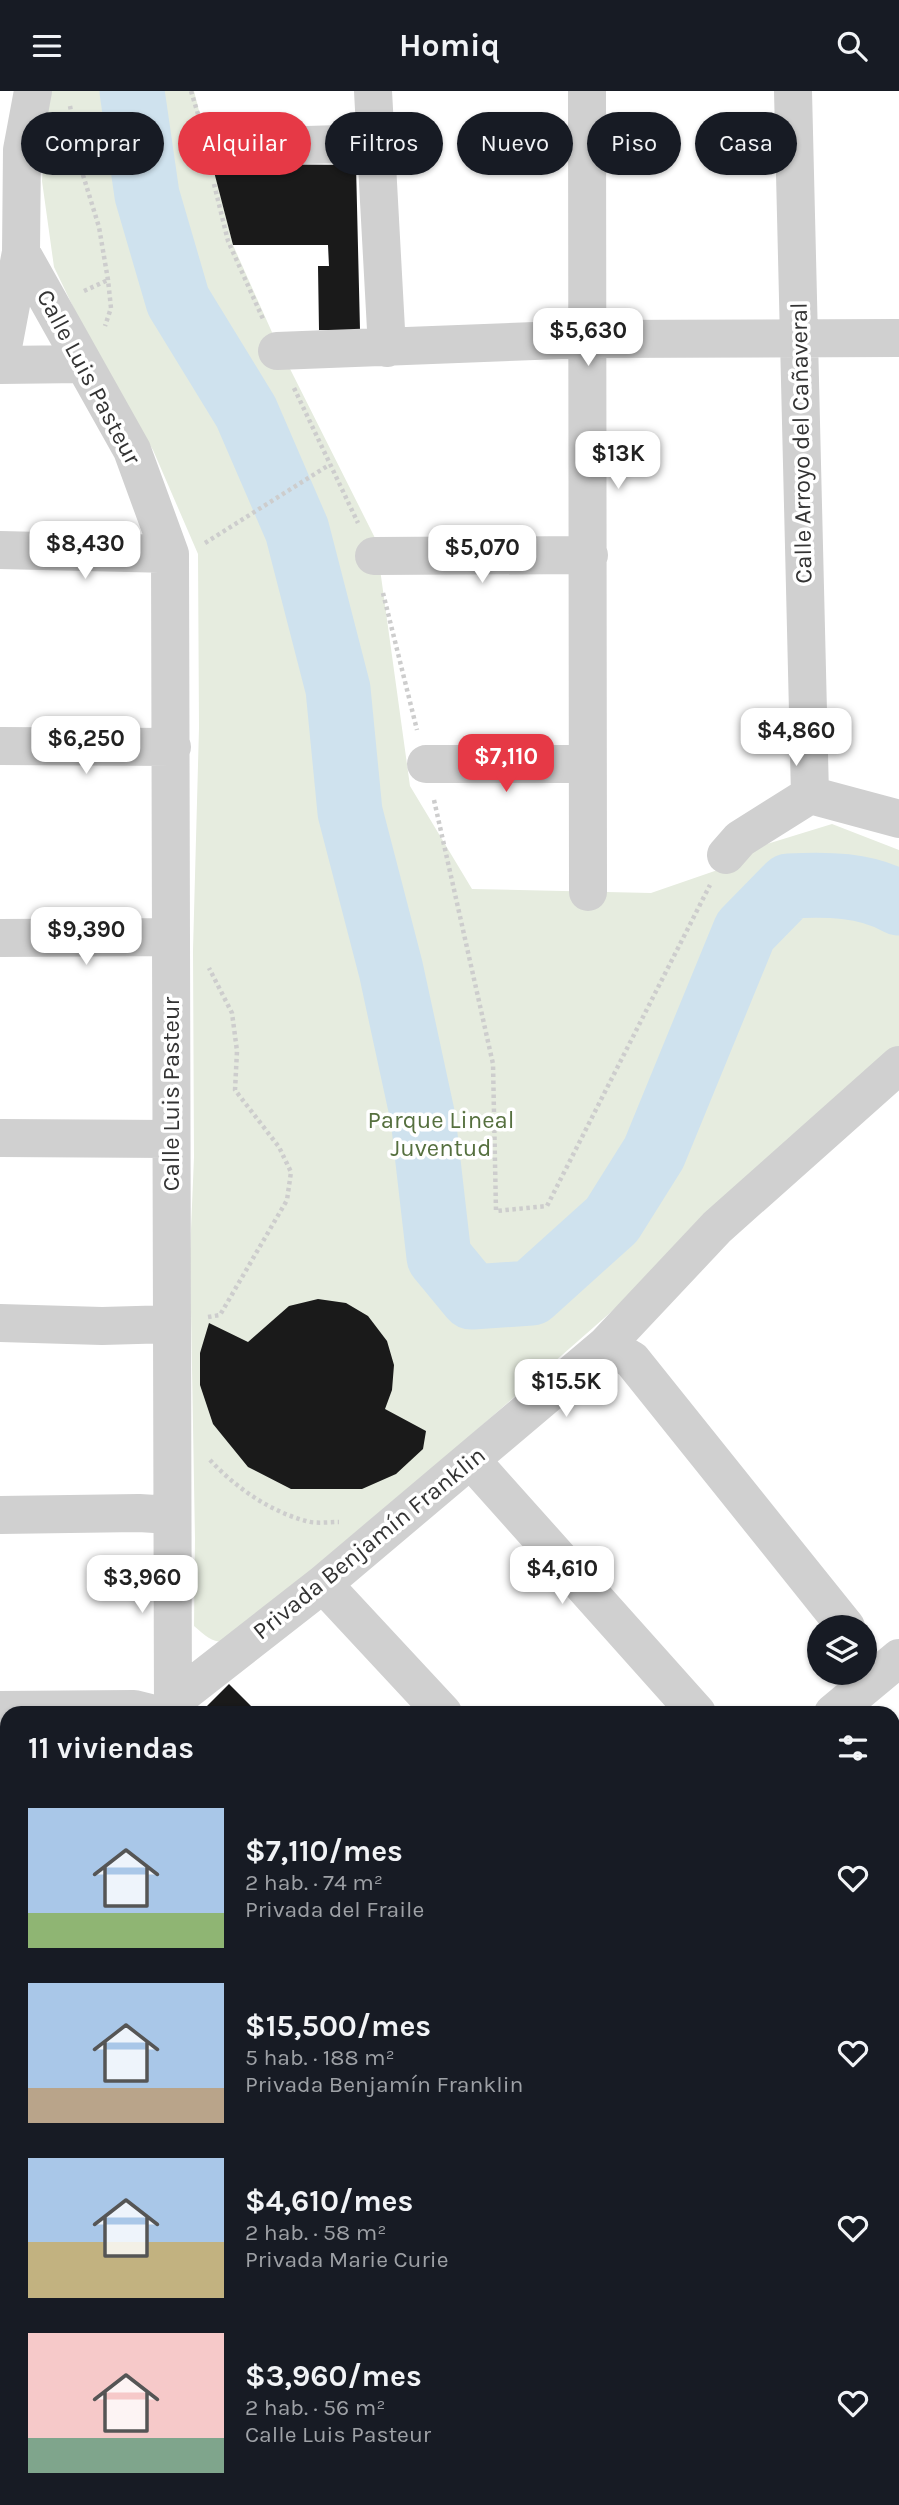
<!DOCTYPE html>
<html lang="es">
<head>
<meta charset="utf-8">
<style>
  :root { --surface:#171b24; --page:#242831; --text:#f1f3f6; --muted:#9ea1a6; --accent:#e63946 }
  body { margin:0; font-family:Karla,sans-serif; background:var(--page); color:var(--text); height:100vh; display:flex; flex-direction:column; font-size:26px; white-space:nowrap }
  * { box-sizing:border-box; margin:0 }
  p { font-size:23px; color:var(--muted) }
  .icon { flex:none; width:38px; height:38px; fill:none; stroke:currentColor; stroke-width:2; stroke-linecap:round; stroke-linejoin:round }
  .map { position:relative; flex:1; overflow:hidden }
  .panel { position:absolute; left:0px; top:1615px; width:900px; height:800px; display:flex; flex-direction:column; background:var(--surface); border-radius:21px 21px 0 0; box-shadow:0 2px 5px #0004 }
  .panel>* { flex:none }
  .hud { position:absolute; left:21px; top:21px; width:858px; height:63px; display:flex; gap:14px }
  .controls { position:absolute; left:807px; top:1524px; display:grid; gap:14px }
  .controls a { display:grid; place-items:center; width:70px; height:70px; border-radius:50%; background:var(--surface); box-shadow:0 2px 5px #0004; font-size:35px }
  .price { position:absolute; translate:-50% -60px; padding:0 16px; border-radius:14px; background:#fff; color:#222; font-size:23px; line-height:46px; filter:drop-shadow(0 2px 4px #0008) }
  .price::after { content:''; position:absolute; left:50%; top:42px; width:21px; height:16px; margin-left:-10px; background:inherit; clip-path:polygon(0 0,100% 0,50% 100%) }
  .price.current { background:var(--accent); color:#fff }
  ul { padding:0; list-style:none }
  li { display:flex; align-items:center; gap:21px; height:175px; padding:0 28px }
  li span { display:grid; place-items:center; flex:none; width:196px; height:140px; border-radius:0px; color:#555 }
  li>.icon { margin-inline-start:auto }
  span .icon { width:84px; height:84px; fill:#fffc; stroke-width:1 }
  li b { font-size:30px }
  h2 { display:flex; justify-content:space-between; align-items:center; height:84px; padding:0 28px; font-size:30px }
  .tag { padding:0 24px; border-radius:32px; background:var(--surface); box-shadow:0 2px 5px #0004; font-size:24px; line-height:63px }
  .tag.current { background:var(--accent); color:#fff }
  header { display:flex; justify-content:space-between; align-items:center; height:91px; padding:0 28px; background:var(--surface); font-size:32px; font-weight:700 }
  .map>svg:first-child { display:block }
  .green { fill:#e6ecdf }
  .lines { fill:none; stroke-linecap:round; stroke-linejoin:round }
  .river { stroke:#cfe2ee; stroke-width:65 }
  .building { fill:#1a1a1a }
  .path { stroke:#cdcdcd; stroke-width:4.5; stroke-dasharray:3.5 3.5; stroke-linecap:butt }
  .street { stroke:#d0d0d0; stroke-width:38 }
  .secondary { stroke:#bdbdbd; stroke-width:38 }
  .labels { text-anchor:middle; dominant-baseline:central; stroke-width:7; stroke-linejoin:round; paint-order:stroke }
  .street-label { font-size:24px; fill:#333; stroke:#fff }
  .park-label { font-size:24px; fill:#56703f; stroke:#fff }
</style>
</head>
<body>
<header><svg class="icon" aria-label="menu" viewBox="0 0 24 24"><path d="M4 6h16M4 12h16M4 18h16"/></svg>Homiq<svg class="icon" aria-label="search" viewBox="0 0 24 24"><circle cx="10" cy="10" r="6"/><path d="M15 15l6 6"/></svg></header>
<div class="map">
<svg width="899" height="2414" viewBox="0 0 899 2414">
  <rect width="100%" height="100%" fill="#fff"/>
  <path class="green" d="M51,0H194L233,154L275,248L376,449L410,695L472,798L651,802L735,773L754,757L832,733L899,759V968L240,1547C217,1555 211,1550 194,1535L195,1448L190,1163L194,1066L193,859L199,637L198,463L153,359L102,276L54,176L42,90L46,27Z"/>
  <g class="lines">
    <path class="river" d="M132,0L147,104L178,210L246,321L297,439L338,598L350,721L391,879L423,1027L439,1166L472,1206L531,1202L612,1129L654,1062L745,840L789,795C826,793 866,793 899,812"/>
  </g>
  <path class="building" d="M212,73L356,74L360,239H319L318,175H329L328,154H233Z
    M318,1208L346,1212L368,1225L387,1250L394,1274L392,1299L385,1318L426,1340L423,1358L396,1383L362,1398H291L248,1376L213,1333L200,1294V1262L209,1232L248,1251L289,1215Z
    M229,1593L258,1622H206L203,1619Z"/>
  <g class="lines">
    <path class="path" d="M191,0L198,23
      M70,15L83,84L99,136L108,189L111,217L105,235
      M214,93L228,150L263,228
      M84,200L108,189
      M294,297L358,432
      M205,452L329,374
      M383,502L417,639
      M434,709L493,973L496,1120L547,1115L710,794
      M208,1226L220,1224L287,1109L291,1081L279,1056L235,999L237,960L232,922L209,877
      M210,1369C235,1396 269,1420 306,1430C316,1433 328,1431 339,1431"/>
    <path class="street" d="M33,0L22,59L21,161L132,359L170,463L173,1622
      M373,0L387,257
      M587,0L588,801
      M793,0L810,704
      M205,57L376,52
      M277,260L588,248L899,247
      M0,272L21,161
      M0,274L83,273
      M0,459L170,463
      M374,465L589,464
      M0,655L172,656
      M426,673H587
      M726,764L740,748L810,704L899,728
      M0,847L171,846
      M0,1047L170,1048
      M0,1232L102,1235L172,1233
      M606,1254L632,1269L846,1536
      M471,1369L697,1622
      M0,1424L139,1422L171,1424
      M323,1493L443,1622
      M172,1611L323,1493L606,1254L717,1136L899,974
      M0,1619L134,1618L150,1622
      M833,1622L899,1567
      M0,1803H7
      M0,1992H7
      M0,2189H7
      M892,2225L899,2219
      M892,2274L899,2280
      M0,2334L7,2328
      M95,2408L101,2414
      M681,2414L688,2408"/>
    <path class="secondary" d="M892,1876L899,1871
      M286,2414L293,2408"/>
  </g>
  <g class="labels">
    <g class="street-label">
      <text transform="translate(89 286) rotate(62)">Calle Luis Pasteur</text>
      <text transform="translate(801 352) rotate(-91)">Calle Arroyo del Cañaveral</text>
      <text transform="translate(171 1003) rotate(-90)">Calle Luis Pasteur</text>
      <text transform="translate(369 1452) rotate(-39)">Privada Benjamín Franklin</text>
    </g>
    <g class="park-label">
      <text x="441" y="1029">Parque Lineal<tspan x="441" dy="28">Juventud</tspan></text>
    </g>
  </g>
</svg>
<div class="controls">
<a><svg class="icon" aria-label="layers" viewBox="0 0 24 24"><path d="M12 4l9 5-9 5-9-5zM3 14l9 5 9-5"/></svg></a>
</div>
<b class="price" style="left:588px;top:277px">$5,630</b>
<b class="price" style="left:618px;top:400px">$13K</b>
<b class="price" style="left:85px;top:490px">$8,430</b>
<b class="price" style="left:482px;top:494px">$5,070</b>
<b class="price" style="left:796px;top:677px">$4,860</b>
<b class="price" style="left:86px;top:685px">$6,250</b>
<b class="price current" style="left:506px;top:703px">$7,110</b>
<b class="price" style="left:86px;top:876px">$9,390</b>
<b class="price" style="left:566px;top:1328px">$15.5K</b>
<b class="price" style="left:562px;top:1515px">$4,610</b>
<b class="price" style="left:142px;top:1524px">$3,960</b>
<div class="hud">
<a class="tag">Comprar</a>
<a class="tag current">Alquilar</a>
<a class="tag">Filtros</a>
<a class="tag">Nuevo</a>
<a class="tag">Piso</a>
<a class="tag">Casa</a>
</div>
<section class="panel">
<h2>11 viviendas<svg class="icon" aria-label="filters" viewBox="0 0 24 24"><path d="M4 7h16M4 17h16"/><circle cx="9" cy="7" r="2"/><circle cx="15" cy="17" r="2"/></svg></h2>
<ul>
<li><span style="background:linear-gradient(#a9c7e8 75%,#8fb573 0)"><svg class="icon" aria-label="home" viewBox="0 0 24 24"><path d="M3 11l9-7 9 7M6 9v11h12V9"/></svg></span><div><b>$7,110/mes</b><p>2 hab. · 74 m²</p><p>Privada del Fraile</p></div><svg class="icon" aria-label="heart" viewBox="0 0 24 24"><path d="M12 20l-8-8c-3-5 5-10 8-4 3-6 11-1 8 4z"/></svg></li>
<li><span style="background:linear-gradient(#a9c7e8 75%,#b9a48a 0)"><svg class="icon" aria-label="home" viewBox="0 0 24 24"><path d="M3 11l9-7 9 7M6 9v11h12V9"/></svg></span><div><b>$15,500/mes</b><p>5 hab. · 188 m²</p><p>Privada Benjamín Franklin</p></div><svg class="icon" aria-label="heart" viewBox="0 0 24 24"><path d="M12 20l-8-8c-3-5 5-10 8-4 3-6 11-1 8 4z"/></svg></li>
<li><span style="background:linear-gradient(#a9c7e8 60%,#c2b280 0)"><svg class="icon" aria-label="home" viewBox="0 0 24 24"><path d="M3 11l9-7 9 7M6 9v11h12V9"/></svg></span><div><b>$4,610/mes</b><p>2 hab. · 58 m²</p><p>Privada Marie Curie</p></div><svg class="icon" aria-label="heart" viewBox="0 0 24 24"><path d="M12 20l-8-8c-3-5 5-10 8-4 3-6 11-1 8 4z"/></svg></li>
<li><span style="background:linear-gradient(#f6c9c9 75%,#7fa58c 0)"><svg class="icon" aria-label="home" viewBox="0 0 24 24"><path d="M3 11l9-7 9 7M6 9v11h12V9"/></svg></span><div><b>$3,960/mes</b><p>2 hab. · 56 m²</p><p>Calle Luis Pasteur</p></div><svg class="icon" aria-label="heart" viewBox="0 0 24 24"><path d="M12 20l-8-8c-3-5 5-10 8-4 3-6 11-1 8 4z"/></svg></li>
</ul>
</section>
</div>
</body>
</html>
